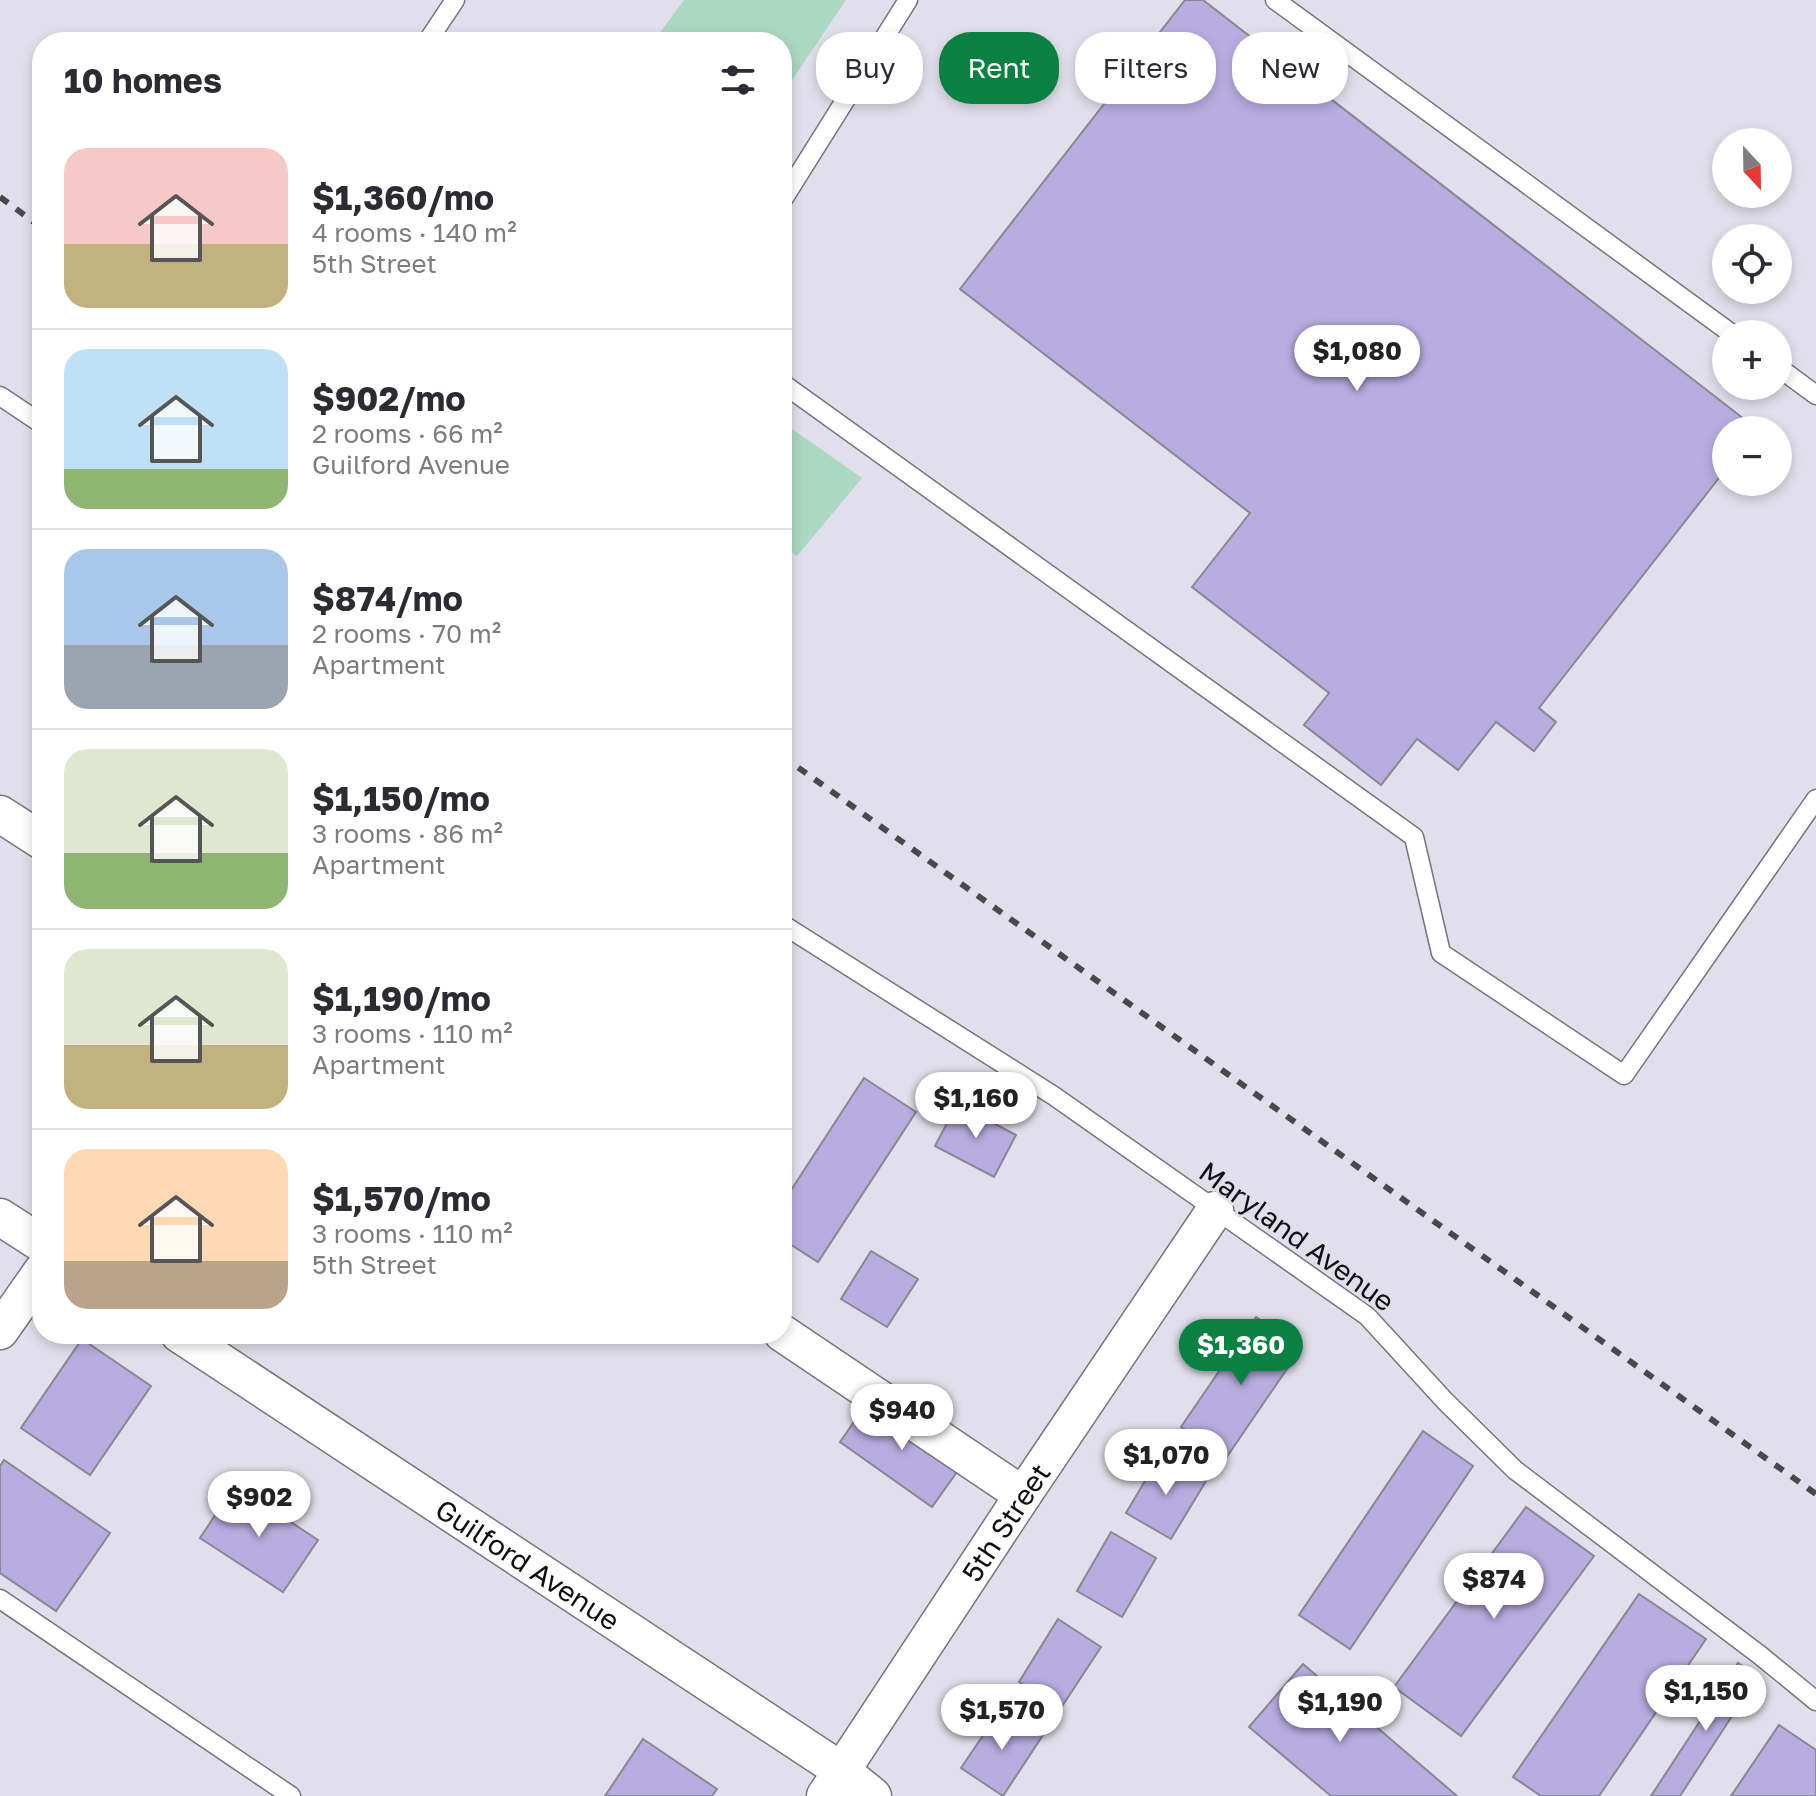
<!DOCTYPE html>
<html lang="en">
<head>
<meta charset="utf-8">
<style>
  :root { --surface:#fff; --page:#f7f7f7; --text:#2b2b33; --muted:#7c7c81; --line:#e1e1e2; --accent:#0b8043 }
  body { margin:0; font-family:"Golos Text",sans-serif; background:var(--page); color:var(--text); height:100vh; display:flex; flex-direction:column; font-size:30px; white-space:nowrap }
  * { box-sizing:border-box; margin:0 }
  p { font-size:26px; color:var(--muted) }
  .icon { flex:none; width:44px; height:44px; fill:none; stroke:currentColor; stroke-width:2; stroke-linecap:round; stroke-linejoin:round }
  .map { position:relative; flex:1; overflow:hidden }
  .sheet { position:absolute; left:32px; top:32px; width:760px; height:1312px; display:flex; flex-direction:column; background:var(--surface); border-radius:32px; box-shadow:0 4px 12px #0003 }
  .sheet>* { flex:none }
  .guide { position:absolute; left:816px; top:32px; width:760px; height:72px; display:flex; gap:16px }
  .needle { width:52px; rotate:158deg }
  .controls { position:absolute; left:1712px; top:128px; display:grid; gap:16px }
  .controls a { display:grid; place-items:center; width:80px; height:80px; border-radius:50%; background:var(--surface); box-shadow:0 4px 12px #0003; font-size:40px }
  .price { position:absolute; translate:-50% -68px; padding:0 18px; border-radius:28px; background:#fff; color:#222; font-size:26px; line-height:52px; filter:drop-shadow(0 2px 4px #0008) }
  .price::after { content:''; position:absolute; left:50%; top:48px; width:24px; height:18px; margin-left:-12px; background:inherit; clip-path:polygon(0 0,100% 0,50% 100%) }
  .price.selected { background:var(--accent); color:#fff }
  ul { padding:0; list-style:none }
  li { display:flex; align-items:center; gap:24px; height:200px; padding:0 32px }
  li+li { border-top:2px solid var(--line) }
  li span { display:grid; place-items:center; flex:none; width:224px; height:160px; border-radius:24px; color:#555 }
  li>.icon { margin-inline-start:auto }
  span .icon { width:96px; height:96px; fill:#fffc; stroke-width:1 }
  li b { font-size:34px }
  h2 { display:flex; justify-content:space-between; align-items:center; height:96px; padding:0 32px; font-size:34px }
  .pill { padding:0 28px; border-radius:32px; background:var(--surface); box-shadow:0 4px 12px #0003; font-size:28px; line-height:72px }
  .pill.selected { background:var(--accent); color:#fff }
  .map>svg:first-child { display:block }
  .green { fill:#abd8c0 }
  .building { fill:#b8ade0; stroke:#898792; stroke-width:2 }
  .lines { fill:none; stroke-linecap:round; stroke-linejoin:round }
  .service-casing { stroke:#76747e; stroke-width:21 }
  .minor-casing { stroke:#76747e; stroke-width:39 }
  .service { stroke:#fff; stroke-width:18 }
  .minor { stroke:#fff; stroke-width:36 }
  .rail { stroke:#49484e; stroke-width:6; stroke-dasharray:10 10; stroke-linecap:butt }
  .labels { text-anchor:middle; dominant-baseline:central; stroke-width:6; stroke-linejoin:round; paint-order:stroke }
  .street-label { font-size:28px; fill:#0f0e12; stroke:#e1dfeb }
</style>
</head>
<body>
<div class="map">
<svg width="1816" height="1796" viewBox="0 0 1816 1796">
  <rect width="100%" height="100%" fill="#e1dfeb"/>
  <path class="green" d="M684,0H846L782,95V42H653Z
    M782,422L862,478L797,556L782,545Z"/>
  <path class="building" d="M1185,0H1203L1757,429L1726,430V469L1539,708L1556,722L1534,751L1496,722L1458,770L1417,739L1381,785L1304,725L1329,693L1192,587L1250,513L960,289Z
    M864,1078L916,1112L818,1262L782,1239V1204Z
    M957,1104L1016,1135L994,1177L935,1146Z
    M871,1251L918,1279L887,1327L841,1299Z
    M1256,1317L1302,1347L1226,1458L1181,1427Z
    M82,1339L151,1386L90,1475L21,1428Z
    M872,1396L964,1462L932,1507L840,1442Z
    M1423,1431L1473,1466L1350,1649L1299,1615Z
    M1161,1454L1206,1481L1171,1539L1126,1513Z
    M4,1460L110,1533L56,1611L0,1573V1466Z
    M235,1485L318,1540L283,1592L200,1538Z
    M1526,1507L1594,1556L1461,1736L1394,1687Z
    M1111,1532L1156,1558L1122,1617L1077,1591Z
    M1639,1594L1706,1639L1599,1796H1541L1513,1777Z
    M1058,1619L1101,1647L1061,1708L1019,1682Z
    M1738,1663L1758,1676L1680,1796H1651Z
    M1303,1664L1457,1796H1331L1249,1727Z
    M1001,1709L1043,1735L1003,1796L961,1768Z
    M1779,1725L1816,1750V1796H1731Z
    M643,1739L717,1789L712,1796H605Z"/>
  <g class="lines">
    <g class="service-casing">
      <path id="service" d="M1275,0L1732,334
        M429,39L455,0
        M782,201L908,0
        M1778,367L1816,395
        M782,383L1414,837L1441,953L1624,1075L1816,799
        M0,396L42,424
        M782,924L1054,1096L1367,1316L1445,1401L1515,1470L1761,1656L1816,1701
        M0,1599L291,1796"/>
    </g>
    <g class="minor-casing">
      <g id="minor">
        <path d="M0,814L42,841"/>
        <path d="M0,1217L42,1244"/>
        <path d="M0,1331L42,1271"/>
        <path d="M782,1333L1023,1495"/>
        <path id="s1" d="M179,1334L842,1771L873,1796"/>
        <path id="s2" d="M825,1796L1023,1495L1215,1210"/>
      </g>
    </g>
    <use href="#service" class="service"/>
    <use href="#minor" class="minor"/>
    <path class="rail" d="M0,197L42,228
      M782,756L1816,1494"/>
  </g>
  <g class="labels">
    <g class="street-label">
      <text transform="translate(1297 1236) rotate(36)">Maryland Avenue</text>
      <text stroke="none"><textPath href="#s2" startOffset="328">5th Street</textPath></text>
      <text stroke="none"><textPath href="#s1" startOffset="418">Guilford Avenue</textPath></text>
    </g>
  </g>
</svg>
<div class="controls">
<a><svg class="needle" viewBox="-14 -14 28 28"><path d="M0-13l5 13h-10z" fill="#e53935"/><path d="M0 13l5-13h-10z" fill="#7c7c81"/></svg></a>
<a><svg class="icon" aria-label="locate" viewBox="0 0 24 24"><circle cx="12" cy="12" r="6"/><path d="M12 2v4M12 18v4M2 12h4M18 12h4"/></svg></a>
<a>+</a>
<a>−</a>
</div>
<b class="price" style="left:1357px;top:393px">$1,080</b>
<b class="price" style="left:976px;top:1140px">$1,160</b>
<b class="price selected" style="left:1241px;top:1387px">$1,360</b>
<b class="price" style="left:902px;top:1452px">$940</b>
<b class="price" style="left:1166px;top:1497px">$1,070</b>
<b class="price" style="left:259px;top:1539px">$902</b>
<b class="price" style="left:1494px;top:1621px">$874</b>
<b class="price" style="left:1706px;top:1733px">$1,150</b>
<b class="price" style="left:1340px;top:1744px">$1,190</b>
<b class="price" style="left:1002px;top:1752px">$1,570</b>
<div class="guide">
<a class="pill">Buy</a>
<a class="pill selected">Rent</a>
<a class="pill">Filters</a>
<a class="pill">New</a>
</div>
<section class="sheet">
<h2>10 homes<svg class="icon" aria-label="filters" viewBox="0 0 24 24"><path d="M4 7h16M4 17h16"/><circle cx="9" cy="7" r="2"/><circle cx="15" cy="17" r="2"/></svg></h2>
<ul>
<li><span style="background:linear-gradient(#f6c9c9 60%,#c2b280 0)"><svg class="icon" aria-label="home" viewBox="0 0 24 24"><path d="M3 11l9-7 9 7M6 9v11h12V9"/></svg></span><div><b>$1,360/mo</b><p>4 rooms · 140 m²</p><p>5th Street</p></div></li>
<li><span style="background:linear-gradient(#bfe0f5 75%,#8fb573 0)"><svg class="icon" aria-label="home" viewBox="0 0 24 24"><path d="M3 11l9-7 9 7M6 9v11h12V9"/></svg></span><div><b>$902/mo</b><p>2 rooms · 66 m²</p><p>Guilford Avenue</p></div></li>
<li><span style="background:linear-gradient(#a9c7e8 60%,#9aa5b1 0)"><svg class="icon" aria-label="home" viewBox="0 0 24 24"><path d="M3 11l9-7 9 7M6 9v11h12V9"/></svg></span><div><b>$874/mo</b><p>2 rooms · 70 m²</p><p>Apartment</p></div></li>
<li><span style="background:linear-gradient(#dfe7d0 65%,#8fb573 0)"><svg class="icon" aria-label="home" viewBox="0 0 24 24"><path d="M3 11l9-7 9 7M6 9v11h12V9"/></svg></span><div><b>$1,150/mo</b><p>3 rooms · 86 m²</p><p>Apartment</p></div></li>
<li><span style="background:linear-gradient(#dfe7d0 60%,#c2b280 0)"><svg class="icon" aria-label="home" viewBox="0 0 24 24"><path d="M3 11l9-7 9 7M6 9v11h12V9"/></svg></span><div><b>$1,190/mo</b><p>3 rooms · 110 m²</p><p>Apartment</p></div></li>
<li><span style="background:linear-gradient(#ffd9b3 70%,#b9a48a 0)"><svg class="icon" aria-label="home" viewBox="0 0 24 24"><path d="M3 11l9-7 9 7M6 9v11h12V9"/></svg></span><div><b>$1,570/mo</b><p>3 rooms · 110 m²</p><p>5th Street</p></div></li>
</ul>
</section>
</div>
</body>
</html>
